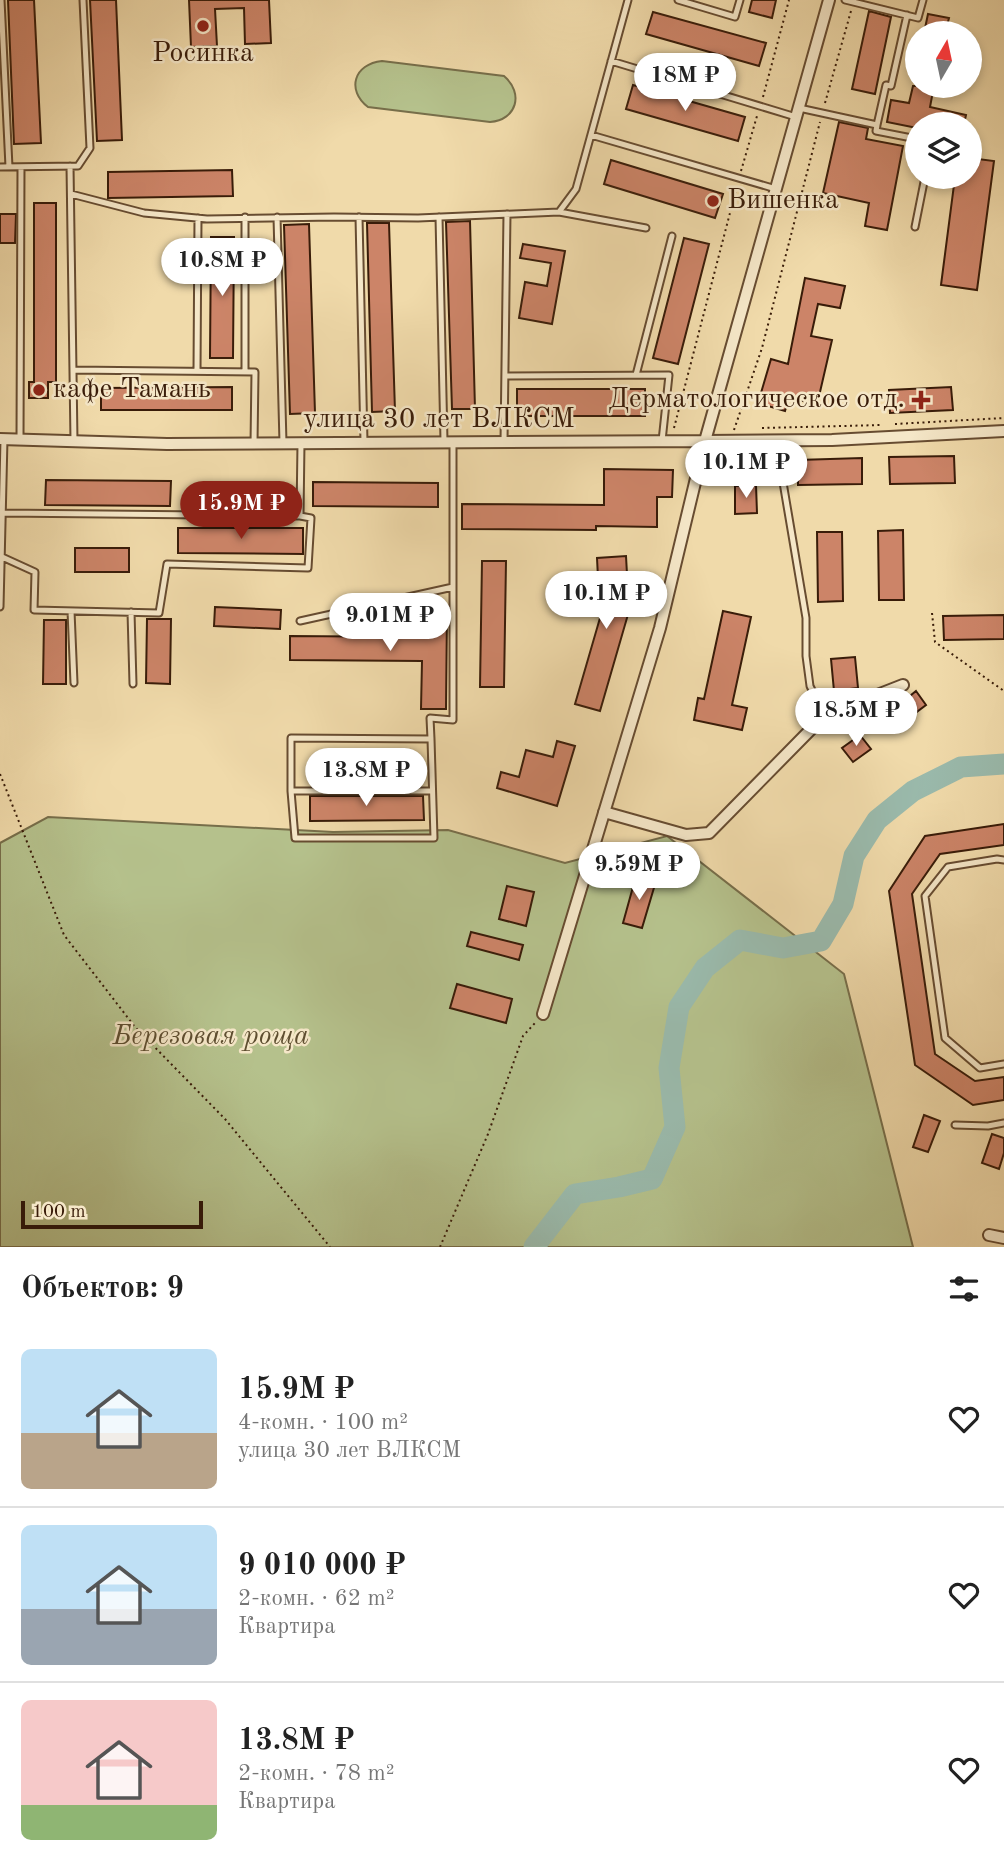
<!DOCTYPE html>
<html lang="ru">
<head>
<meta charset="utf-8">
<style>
  :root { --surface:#fff; --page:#f2f2f2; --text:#222; --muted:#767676; --line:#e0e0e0; --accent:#8f2418 }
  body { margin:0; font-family:"Old Standard TT",serif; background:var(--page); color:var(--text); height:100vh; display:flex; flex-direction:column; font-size:26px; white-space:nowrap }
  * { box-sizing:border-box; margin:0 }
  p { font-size:23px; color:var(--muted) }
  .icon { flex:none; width:38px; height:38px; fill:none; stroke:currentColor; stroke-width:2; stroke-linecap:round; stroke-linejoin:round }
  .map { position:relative; height:1247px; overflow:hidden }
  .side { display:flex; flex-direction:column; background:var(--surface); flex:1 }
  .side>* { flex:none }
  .needle { width:46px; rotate:9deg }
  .fabs { position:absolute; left:905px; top:21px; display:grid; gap:14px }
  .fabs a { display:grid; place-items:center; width:77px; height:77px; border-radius:50%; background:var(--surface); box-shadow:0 4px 10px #0003; font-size:35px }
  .scale { position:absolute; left:21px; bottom:18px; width:182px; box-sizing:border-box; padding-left:7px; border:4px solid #391c09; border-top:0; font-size:19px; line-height:24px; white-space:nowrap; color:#391c09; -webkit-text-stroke:5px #f5e7c8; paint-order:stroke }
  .price { position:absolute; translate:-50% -60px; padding:0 16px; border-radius:24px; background:#fff; color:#222; font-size:23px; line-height:46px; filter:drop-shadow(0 2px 4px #0008) }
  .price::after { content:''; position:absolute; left:50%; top:42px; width:21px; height:16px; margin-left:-10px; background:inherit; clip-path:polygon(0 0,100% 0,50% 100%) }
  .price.active { background:var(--accent); color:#fff }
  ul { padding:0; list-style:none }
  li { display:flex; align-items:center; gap:21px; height:175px; padding:0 21px }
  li+li { border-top:2px solid var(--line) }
  li span { display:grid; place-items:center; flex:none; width:196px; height:140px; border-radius:10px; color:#555 }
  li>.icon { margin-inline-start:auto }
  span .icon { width:84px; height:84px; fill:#fffc; stroke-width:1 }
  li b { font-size:30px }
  h2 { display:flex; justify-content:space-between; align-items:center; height:84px; padding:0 21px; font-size:30px }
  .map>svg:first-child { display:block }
  .green { fill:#b5c18c; stroke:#776e4a; stroke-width:2 }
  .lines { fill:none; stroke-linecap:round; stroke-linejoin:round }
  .river { stroke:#9abaac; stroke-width:21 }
  .building { fill:#cc8468; stroke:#391c09; stroke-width:2 }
  .service-casing { stroke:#674c31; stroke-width:9 }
  .minor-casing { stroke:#674c31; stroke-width:14 }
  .path { stroke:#391c09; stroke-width:2; stroke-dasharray:2 3.5; stroke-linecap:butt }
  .service { stroke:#f5e7c8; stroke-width:5 }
  .minor { stroke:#f5e7c8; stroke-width:10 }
  .poi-dot { fill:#8f2418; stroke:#f5e7c8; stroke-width:2.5 }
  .labels { text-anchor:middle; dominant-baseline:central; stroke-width:5; stroke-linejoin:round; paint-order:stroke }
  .poi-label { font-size:28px; fill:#391c09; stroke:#f5e7c8; text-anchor:start }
  .street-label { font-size:28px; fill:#391c09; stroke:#f5e7c8 }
  .park-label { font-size:28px; font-style:italic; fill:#5e4e30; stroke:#f5e7c8 }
</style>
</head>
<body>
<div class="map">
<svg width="1004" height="1247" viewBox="0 0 1004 1247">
  <rect width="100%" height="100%" fill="#f0daaa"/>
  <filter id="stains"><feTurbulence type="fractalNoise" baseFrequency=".00286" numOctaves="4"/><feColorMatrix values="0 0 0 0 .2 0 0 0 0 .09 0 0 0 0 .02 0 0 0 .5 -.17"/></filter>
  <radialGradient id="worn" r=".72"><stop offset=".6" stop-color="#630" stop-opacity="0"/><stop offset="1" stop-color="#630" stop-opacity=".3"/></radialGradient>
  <path class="green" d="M382,61L504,76C524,93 517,120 490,122L368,107C346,90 354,64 382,61Z
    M48,817L333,832L448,830L565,863L667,836L844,974L913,1247H0V843Z"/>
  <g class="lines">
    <path class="river" d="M534,1247L575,1194L619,1187L652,1179L675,1127L669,1068L679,1007L705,968L740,940L783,948L821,941L843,904L854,856L877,820L913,791L961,767L1004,764"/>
  </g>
  <path class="building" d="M8,0H34L41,143L14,144Z
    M90,0H116L122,140L97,141Z
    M189,0H269L271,43L245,44L244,8L215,9L217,46L191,47Z
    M752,0H776L772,18L749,12Z
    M869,11L891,17L875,94L852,89Z
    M653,12L766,43L759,66L646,34Z
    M928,14L949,18L945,33H924Z
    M633,85L745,117L738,141L626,109Z
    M913,86H934L930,107L966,115L964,124H917V128L887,122L891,100L909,103Z
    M839,122L868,128L866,139L903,146L887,230L865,226L869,203L823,193Z
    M970,158L994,161L977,290L941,285L955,177H970Z
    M611,160L723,194L715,218L604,184Z
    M232,170L233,196L108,198V172Z
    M34,203H56V382H48V398H29V382H34Z
    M0,214H16L15,243H0Z
    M470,221L475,409H452L446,222Z
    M367,223H389L395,411L372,412Z
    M309,224L315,413L290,414L284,225Z
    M211,237H234L233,358H210Z
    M684,238L709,244L678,364L653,358Z
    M523,244L565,251L552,324L519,318L525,282L547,286L551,263L520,258Z
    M805,278L845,286L840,308L818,304L811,336L832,340L817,405L789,397L785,411L758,403L771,359L788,364Z
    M232,387V410H101V388Z
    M951,387L953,410L890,413L889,390Z
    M517,389H645V416H517Z
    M954,456L955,483L890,484L889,457Z
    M862,458V484L798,485V460Z
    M604,469L673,470L672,497H657V527L596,526V530L462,529V504L604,505Z
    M46,480L171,481L170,506L45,505Z
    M313,482L438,483V507L313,506Z
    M756,485L757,513L735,514V486Z
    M178,528H303V554L178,553Z
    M903,530L904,600H879L878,531Z
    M817,532H842L843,601L818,602Z
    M75,548H129V572H75Z
    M626,556L629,611L600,711L575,704L600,618L597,558Z
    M482,561H506L504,687H480Z
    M215,607L281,610L280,629L214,626Z
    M422,611H447L446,709H421L422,661L290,660V636L421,637Z
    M723,611L751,617L732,705L747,708L742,730L694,720L698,698L704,699Z
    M1004,615V639L944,640L943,616Z
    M147,619H171L170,684L146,683Z
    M44,620H66V684H43Z
    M855,657L858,688L834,691L831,659Z
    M916,691L926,705L890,732L881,720Z
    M860,735L871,749L853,762L842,748Z
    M557,741L575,746L557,806L497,788L501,772L519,777L526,750L553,757Z
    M310,796H423L424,820L310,821Z
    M1004,824V845L940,854L912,894L935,1054L975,1081L1004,1077V1100L973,1105L915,1065L889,891L925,836Z
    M636,876L656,881L642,928L623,923Z
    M507,886L534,892L526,926L499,919Z
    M471,932L523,945L519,960L467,946Z
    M457,984L512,999L506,1023L450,1008Z
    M924,1115L940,1121L928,1152L913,1147Z
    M992,1134L1004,1138V1153L999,1169L982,1163Z"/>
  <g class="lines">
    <g class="service-casing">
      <path id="service" d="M1,0L9,167
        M678,0L735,17L740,0
        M845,0L918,18L923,0
        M611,61L796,117
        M799,108L877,125L886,85L891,86L907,15
        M877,125L876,131L917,139
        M591,135L776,189
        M70,166L74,441
        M0,167L78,166L90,148L83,0
        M71,194L144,213L207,219L334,217L418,218L559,212L646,228
        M559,212L576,189L628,0
        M277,217L283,443
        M359,217L364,442
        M439,217L444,441
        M915,227L925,177
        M73,370L255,372L254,443
        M197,371L198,218
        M245,372V217
        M636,375L672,236
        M505,376L669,375L662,441
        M20,439L21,167
        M776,441L806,618V656L810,686L824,715
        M504,442L507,214
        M2,513L300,516
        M0,556L35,572L34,610L159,613L167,564L308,568L311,518L300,516L301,443
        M0,607L4,439
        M71,611L74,683
        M131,612L133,684
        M300,621L453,587
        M431,739L430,718L453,720V442
        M291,791L295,838H434L431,739L291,738V791H432
        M1004,860L997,859L948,867L925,896L945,1038L980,1068L1004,1064
        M955,1125L988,1126L1004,1123"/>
    </g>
    <g class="minor-casing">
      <path id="minor" d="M0,439L167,444L705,441L832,440L1004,431
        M604,812L686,835L709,833L824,716L903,685
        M543,1014L660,628L705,441L829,0
        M989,1235L1004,1238"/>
    </g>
    <path class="path" d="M763,97L789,0
      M825,103L851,11
      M741,171L757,116
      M895,424L1004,418
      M674,428L737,186
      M762,428L882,425
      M734,430L762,348L820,122
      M932,613L935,642L1004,691
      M0,774L64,935L135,1027L225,1119L330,1247
      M440,1247L488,1134L523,1036L535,1023"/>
    <use href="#service" class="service"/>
    <use href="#minor" class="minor"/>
  </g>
  <g class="poi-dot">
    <circle cx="203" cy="26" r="7"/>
    <circle cx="713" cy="201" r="7"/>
    <circle cx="39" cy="390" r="7"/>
    <path d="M917.5 389.5h7v7h7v7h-7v7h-7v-7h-7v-7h7z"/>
  </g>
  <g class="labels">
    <g class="poi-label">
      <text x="203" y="54" text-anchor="middle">Росинка</text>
      <text x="727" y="201">Вишенка</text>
      <text x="53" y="390">кафе Тамань</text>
      <text x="905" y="400" text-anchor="end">Дерматологическое отд.</text>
    </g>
    <g class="street-label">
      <text x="439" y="420">улица 30 лет ВЛКСМ</text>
    </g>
    <g class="park-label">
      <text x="211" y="1037">Березовая роща</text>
    </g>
  </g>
  <rect width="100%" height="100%" filter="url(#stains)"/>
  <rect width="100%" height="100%" fill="url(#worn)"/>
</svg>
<div class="fabs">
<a><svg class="needle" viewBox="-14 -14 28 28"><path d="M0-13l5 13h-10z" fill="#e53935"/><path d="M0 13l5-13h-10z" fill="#767676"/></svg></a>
<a><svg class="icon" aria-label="layers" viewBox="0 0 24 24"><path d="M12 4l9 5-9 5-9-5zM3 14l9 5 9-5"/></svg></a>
</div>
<div class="scale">100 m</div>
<b class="price" style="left:685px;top:113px">18M ₽</b>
<b class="price" style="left:222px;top:298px">10.8M ₽</b>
<b class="price" style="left:746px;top:500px">10.1M ₽</b>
<b class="price active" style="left:241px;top:541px">15.9M ₽</b>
<b class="price" style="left:606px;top:631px">10.1M ₽</b>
<b class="price" style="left:390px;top:653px">9.01M ₽</b>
<b class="price" style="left:856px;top:748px">18.5M ₽</b>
<b class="price" style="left:366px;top:808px">13.8M ₽</b>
<b class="price" style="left:639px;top:902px">9.59M ₽</b>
</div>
<section class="side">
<h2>Объектов: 9<svg class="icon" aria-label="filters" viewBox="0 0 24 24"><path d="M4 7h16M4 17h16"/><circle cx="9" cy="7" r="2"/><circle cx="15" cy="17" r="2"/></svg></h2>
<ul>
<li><span style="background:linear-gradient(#bfe0f5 60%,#b9a48a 0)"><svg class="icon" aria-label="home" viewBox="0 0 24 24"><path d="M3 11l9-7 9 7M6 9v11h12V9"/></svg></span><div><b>15.9M ₽</b><p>4-комн. · 100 m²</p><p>улица 30 лет ВЛКСМ</p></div><svg class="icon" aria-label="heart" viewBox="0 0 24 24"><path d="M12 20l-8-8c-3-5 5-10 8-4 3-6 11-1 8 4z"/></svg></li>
<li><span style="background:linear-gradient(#bfe0f5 60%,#9aa5b1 0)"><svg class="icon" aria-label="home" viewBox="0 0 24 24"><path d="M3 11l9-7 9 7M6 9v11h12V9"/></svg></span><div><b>9 010 000 ₽</b><p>2-комн. · 62 m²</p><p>Квартира</p></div><svg class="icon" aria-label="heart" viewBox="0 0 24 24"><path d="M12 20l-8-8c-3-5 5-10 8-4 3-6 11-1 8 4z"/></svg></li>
<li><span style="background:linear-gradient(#f6c9c9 75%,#8fb573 0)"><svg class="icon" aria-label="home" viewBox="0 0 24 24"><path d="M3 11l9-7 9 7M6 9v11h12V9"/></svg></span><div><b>13.8M ₽</b><p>2-комн. · 78 m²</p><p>Квартира</p></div><svg class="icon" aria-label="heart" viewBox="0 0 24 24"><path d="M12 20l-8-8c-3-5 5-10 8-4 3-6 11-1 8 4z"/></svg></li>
</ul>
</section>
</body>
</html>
